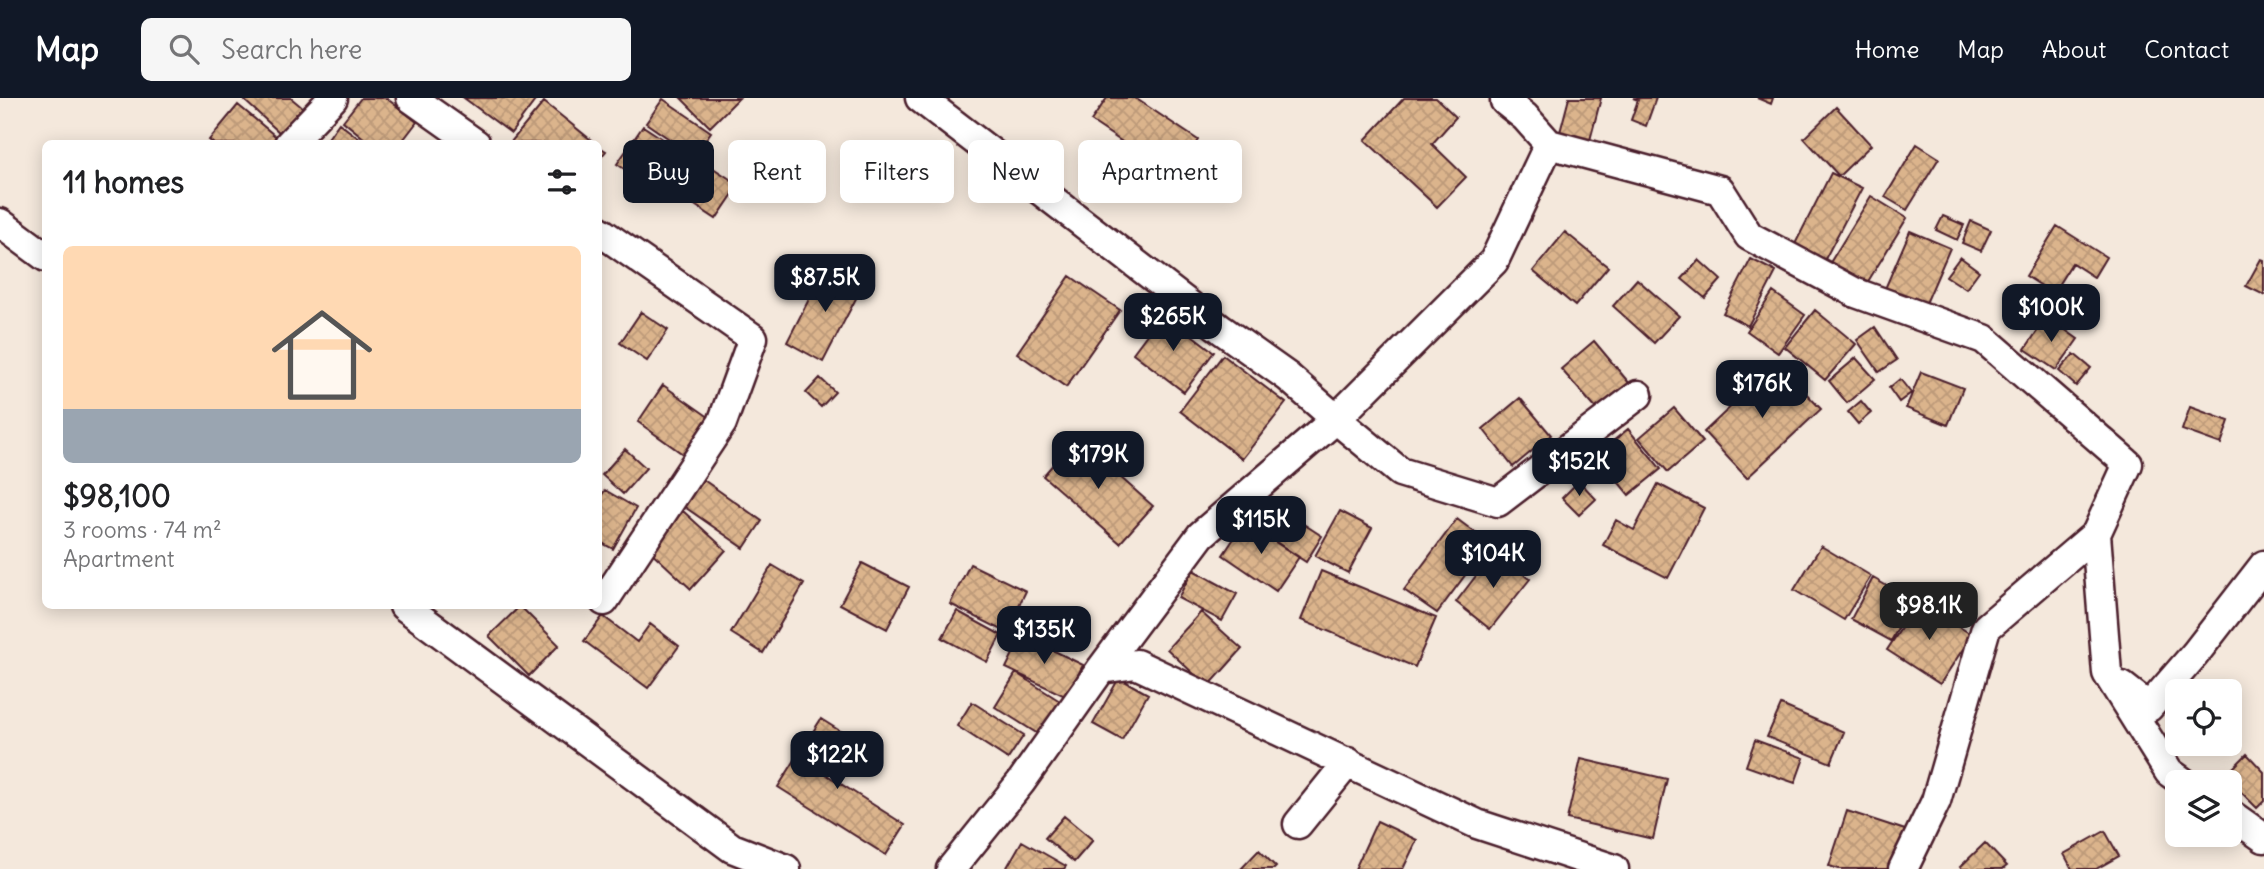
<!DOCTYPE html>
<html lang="en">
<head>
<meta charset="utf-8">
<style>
  :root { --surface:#fff; --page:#f6f6f6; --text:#202124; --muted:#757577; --accent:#111827 }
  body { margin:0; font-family:Delius,sans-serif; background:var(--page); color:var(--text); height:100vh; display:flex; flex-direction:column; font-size:26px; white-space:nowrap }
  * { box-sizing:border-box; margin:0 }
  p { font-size:23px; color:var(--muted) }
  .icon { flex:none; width:38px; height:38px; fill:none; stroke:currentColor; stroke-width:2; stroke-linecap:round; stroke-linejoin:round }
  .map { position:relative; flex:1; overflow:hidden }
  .sheet { position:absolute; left:42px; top:42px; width:560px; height:469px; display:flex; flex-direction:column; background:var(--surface); border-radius:10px; box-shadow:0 4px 18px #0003 }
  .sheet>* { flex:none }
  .top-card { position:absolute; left:623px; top:42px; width:665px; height:63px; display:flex; gap:14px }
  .fabs { position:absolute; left:2165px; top:581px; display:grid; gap:14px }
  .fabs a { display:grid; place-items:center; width:77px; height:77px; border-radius:10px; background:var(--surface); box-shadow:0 4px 18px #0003; font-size:35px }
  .price { position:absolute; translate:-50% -60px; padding:0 16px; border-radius:14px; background:var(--accent); color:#fff; font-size:23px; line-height:46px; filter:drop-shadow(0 2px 4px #0008) }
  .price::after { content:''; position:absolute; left:50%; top:42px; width:21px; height:16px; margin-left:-10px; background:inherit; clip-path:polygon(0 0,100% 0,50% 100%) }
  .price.selected { background:#222; color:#fff }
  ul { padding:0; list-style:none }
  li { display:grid; align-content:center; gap:14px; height:371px; padding:0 21px }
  li span { display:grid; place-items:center; height:217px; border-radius:10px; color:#555 }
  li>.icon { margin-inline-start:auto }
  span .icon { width:126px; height:126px; fill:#fffc; stroke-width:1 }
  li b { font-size:30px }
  h2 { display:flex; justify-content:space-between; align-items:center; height:84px; padding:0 21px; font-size:30px }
  .chip { padding:0 24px; border-radius:10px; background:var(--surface); box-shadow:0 4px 18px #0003; font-size:24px; line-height:63px }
  .chip.selected { background:var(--accent); color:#fff }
  header { display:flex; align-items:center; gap:42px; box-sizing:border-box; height:98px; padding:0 35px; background:var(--accent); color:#fff }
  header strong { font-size:33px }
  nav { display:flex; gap:38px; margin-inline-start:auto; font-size:24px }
  .search { width:490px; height:63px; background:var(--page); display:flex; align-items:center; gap:18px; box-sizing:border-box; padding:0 24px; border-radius:10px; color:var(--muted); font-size:26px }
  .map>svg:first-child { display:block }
  .building { fill:url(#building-cross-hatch); stroke:#4a1f2b; stroke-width:2 }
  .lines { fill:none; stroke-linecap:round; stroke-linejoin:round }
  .minor-casing { stroke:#4a1f2b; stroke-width:33 }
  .minor { stroke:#fff; stroke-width:28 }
</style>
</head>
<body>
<header>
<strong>Map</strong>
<div class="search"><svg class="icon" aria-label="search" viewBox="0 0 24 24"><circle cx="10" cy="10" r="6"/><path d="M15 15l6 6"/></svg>Search here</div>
<nav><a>Home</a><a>Map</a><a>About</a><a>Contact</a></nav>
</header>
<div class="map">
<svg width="2264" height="771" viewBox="0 0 2264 771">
  <defs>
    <pattern id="building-cross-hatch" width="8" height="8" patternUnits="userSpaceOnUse" patternTransform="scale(1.75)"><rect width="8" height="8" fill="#dbb48c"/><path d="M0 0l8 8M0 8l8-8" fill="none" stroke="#bd9a79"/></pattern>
  </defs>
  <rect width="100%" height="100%" fill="#f4e8dc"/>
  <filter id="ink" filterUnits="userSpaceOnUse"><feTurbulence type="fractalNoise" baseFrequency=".0143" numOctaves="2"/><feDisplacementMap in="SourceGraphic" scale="14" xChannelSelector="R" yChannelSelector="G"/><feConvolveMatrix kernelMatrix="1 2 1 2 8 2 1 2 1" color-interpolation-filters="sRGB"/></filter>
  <g filter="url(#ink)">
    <path class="building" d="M248,0H291L303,10L280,35L245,3Z
      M361,0H386L417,24L400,46H371L343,23Z
      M464,0H537L511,35Z
      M681,0H739L710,29Z
      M1107,0H1135L1198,42L1173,78L1091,23Z
      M1404,0H1436L1456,19L1432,46L1466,79L1437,109L1365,42Z
      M1569,0H1601L1589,46L1559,38Z
      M1633,0H1656L1646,28L1631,22L1638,2Z
      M1757,0H1773L1771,6Z
      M663,1L711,34L694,58L646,25Z
      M544,4L596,46L510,45Z
      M238,7L280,42L277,46H214L209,42Z
      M1836,9L1871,47L1839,78L1804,40Z
      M339,25L366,46H324Z
      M643,28L689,58L663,97L617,66Z
      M1917,46L1939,60L1907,112L1885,99Z
      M598,48L606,53L598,63Z
      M698,60L739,87L716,121L675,94Z
      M1831,75L1862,90L1822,167L1792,152Z
      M1871,98L1907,120L1864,190L1828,168Z
      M1943,118L1964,127L1957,142L1936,132Z
      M1971,123L1991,132L1981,153L1962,145Z
      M2057,128L2106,159L2094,179L2072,165L2053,195L2026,178Z
      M1910,133L1950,150L1924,210L1884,193Z
      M1565,134L1608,169L1575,208L1533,173Z
      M1960,159L1979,173L1966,191L1946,178Z
      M1751,161L1776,174L1748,228L1723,215Z
      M2261,161L2264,162V197L2246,188Z
      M1699,162L1721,182L1705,200L1682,181Z
      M826,168L863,187L823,264L787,244Z
      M1070,178L1120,212L1066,289L1017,255Z
      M1637,181L1679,218L1654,245L1613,208Z
      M1773,194L1805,217L1778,255L1747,233Z
      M1815,212L1856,246L1825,282L1785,249Z
      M641,214L668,232L647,263L620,245Z
      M1163,215L1214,254L1184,294L1133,255Z
      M2047,219L2078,241L2056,272L2025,251Z
      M1875,229L1897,262L1879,274L1857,242Z
      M1594,243L1630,286L1598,313L1561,271Z
      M2074,256L2091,270L2076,288L2059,273Z
      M1223,257L1286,305L1242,361L1180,313Z
      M1856,260L1875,281L1847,305L1829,283Z
      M1777,265L1821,311L1747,380L1704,334Z
      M1921,274L1963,290L1948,327L1906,310Z
      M820,280L835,294L821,309L806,295Z
      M1900,281L1911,295L1899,304L1889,290Z
      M663,287L713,322L687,359L638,324Z
      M1520,300L1551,337L1513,369L1483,331Z
      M1861,303L1871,315L1858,326L1848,314Z
      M2190,309L2229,323L2221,346L2182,332Z
      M1674,310L1703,344L1668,374L1639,340Z
      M1628,331L1661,371L1629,397L1596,357Z
      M1076,340L1153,408L1120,445L1043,378Z
      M625,351L646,370L623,396L602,377Z
      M698,378L762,423L744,450L679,405Z
      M1579,383L1596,401L1579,417L1562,400Z
      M1658,386L1704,410L1668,480L1603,447L1616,422L1634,432Z
      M605,392L636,410L613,451L598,443V403Z
      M1263,400L1322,438L1306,464L1246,425Z
      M683,413L726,452L691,491L648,451Z
      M1340,413L1372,430L1348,475L1315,458Z
      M1457,421L1489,445L1437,515L1404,492Z
      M1245,424L1299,459L1276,493L1223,457Z
      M1821,448L1871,478L1844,522L1794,492Z
      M1495,453L1530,481L1490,531L1456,504Z
      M862,465L909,489L887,531L840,506Z
      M970,466L1026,493L1006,534L950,506Z
      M772,467L804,486L763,555L731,535Z
      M1193,472L1237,496L1222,523L1178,500Z
      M1321,473L1436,520L1415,569L1301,522Z
      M1873,480L1913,503L1891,543L1851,521Z
      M1919,503L1972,537L1940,586L1887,552Z
      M520,508L559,547L529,578L489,538Z
      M957,513L1001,537L987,564L942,540Z
      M1201,514L1242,551L1208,589L1167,551Z
      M603,518L637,544L650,526L679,548L648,590L584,543Z
      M1022,537L1083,567L1067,599L1006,570Z
      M1016,575L1063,605L1043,639L995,609Z
      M1119,580L1148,596L1122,642L1093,626Z
      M972,604L1024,637L1008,661L957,628Z
      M1781,607L1844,634L1831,665L1767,639Z
      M821,621L851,640L827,677L905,727L886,757L778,689Z
      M1755,642L1804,660L1795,685L1746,668Z
      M2247,656L2264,674V703L2257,710L2225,678Z
      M1581,661L1667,681L1653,741L1567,721Z
      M1847,713L1905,732L1892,771H1839L1829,768Z
      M1064,718L1093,742L1074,764L1045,740Z
      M1377,723L1417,742L1403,771H1355Z
      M2105,733L2119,758L2096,771H2072L2064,756Z
      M1022,743L1066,768L1064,771H1006Z
      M1985,745L2007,768L2003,771H1962L1960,769Z
      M1259,752L1276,769L1274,771H1241Z"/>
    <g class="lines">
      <g class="minor-casing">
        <path id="minor" d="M411,0L476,46
          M920,0L1222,232L1288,279L1336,321L1201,437L1101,571L1021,684L951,771
          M1505,0V3L1525,19L1549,46L1720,92L1749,138L1856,195L1984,241L2128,366L2096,436L1986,530L1936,703L1903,771
          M289,46L333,0
          M1549,46L1494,163L1336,321L1400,374L1498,404L1638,297
          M0,125L46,159
          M598,132L753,240L722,325L604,503
          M2096,436L2107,575L2169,674L2183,684
          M404,508L732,750L786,771
          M1101,571L1136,566L1477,726L1614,771
          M2122,588L2149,609L2195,556L2264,467
          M2230,716L2264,740
          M1298,726L1348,664"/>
      </g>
      <use href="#minor" class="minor"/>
    </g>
  </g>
</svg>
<div class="fabs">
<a><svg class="icon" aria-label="locate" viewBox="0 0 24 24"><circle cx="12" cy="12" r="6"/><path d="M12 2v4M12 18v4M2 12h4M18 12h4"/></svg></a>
<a><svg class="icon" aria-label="layers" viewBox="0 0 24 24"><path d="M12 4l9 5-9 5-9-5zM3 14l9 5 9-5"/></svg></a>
</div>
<b class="price" style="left:825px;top:216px">$87.5K</b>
<b class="price" style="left:2051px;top:246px">$100K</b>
<b class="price" style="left:1173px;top:255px">$265K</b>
<b class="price" style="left:1762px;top:322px">$176K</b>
<b class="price" style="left:1098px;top:393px">$179K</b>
<b class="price" style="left:1579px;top:400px">$152K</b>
<b class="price" style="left:1261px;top:458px">$115K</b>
<b class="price" style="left:1493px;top:492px">$104K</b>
<b class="price selected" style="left:1929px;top:544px">$98.1K</b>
<b class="price" style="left:1044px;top:568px">$135K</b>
<b class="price" style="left:837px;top:693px">$122K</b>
<div class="top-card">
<a class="chip selected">Buy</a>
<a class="chip">Rent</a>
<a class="chip">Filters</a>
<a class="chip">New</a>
<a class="chip">Apartment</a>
</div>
<section class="sheet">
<h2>11 homes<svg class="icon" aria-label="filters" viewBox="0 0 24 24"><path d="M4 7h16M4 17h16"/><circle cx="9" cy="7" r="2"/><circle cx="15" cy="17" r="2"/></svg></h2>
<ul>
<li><span style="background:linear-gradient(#ffd9b3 75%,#9aa5b1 0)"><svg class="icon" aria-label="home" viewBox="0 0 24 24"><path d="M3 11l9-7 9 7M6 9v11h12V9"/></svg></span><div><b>$98,100</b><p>3 rooms · 74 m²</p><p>Apartment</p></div></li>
</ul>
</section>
</div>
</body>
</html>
